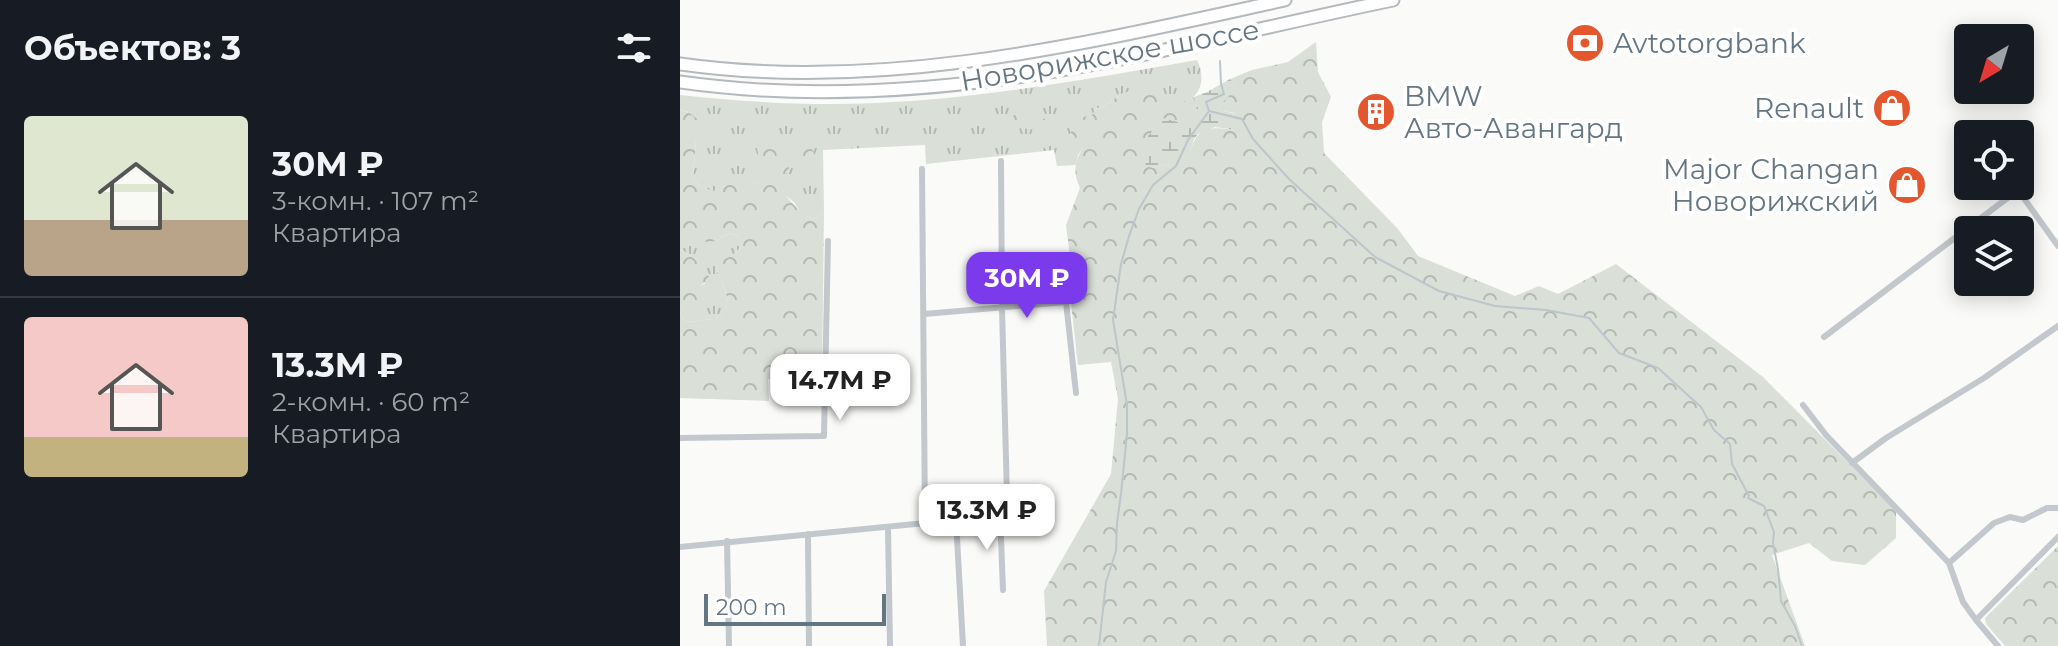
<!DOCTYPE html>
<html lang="ru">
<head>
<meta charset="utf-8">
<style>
  :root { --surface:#171b24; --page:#20242c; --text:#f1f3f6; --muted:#9ea1a6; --line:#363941; --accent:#7c3aed }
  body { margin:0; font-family:Montserrat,sans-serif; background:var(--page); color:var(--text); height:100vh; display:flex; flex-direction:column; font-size:30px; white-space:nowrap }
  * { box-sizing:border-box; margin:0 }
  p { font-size:26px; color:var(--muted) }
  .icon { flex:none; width:44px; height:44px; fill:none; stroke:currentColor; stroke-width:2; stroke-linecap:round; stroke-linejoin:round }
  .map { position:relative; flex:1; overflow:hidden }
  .sheet { display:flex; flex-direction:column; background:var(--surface); width:680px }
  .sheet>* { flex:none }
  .needle { width:52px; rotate:218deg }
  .controls { position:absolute; left:1274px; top:24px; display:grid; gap:16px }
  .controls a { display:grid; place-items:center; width:80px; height:80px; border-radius:8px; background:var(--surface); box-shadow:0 4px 20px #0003; font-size:40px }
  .scale { position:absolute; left:24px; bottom:20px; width:182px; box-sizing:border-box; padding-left:8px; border:4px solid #657683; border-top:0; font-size:22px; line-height:28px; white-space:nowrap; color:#657683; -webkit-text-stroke:6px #fff; paint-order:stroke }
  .price { position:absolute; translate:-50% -68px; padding:0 18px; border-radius:16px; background:#fff; color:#222; font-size:26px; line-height:52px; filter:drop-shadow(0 2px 4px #0008) }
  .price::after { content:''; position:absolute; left:50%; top:48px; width:24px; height:18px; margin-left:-12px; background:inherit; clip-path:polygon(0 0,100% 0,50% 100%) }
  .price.current { background:var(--accent); color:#fff }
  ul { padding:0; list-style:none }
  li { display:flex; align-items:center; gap:24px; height:200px; padding:0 24px }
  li+li { border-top:2px solid var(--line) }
  li span { display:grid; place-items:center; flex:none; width:224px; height:160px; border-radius:8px; color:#555 }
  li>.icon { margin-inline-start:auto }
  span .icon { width:96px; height:96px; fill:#fffc; stroke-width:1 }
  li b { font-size:34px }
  h2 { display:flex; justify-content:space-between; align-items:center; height:96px; padding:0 24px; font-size:34px }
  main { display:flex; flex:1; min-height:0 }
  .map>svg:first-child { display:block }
  .grass { fill:url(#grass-tufts) }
  .forest { fill:url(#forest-crowns) }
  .wetland { fill:url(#wetland-marsh) }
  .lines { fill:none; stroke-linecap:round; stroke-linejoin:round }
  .stream { stroke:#bbc7cb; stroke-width:2 }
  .highway-casing { stroke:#b4b9bd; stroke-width:15 }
  .street { stroke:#c3c8cc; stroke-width:6 }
  .highway { stroke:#fff; stroke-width:11 }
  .labels { text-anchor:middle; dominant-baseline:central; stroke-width:8; stroke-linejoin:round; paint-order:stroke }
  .poi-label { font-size:28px; fill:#657683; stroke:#fff; text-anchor:start }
  .street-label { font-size:28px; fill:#657683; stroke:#fff }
</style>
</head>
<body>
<main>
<section class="sheet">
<h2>Объектов: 3<svg class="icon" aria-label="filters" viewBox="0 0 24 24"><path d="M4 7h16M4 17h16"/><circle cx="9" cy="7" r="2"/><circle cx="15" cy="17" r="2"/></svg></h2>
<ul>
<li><span style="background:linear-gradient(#dfe7d0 65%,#b9a48a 0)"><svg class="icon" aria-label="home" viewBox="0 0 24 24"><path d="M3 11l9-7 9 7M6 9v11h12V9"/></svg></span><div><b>30M ₽</b><p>3-комн. · 107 m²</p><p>Квартира</p></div></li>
<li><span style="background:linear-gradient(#f6c9c9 75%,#c2b280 0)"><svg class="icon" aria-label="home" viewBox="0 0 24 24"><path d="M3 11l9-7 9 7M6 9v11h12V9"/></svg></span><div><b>13.3M ₽</b><p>2-комн. · 60 m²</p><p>Квартира</p></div></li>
</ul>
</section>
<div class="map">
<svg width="1378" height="646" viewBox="0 0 1378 646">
  <defs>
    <pattern id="grass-tufts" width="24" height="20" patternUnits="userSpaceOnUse" patternTransform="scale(2)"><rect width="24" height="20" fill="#dadfd7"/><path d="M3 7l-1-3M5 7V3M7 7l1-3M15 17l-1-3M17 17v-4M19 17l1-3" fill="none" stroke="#b4b9b4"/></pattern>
    <pattern id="forest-crowns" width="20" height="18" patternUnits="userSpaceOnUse" patternTransform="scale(2)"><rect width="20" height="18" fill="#dadfd7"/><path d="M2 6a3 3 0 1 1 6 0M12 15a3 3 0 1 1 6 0" fill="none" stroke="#b4b9b4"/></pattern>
    <pattern id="wetland-marsh" width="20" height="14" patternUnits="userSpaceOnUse" patternTransform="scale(2)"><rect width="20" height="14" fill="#dadfd7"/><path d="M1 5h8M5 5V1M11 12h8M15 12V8" fill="none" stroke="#b4b9b4"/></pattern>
  </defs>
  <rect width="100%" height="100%" fill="#fafaf8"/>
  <path class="grass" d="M517,60C523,71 524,88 513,97C509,101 500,104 495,107L482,92L443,93L422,107L417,108L412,115C400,117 393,125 390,136L398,138L406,144L398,155L396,165L377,166L374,150L246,164L245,145L143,150L144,213L132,219L121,213L114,202L85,181L72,185H46L34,191L21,188L13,177L16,139L8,112L0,110V95C65,102 130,106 196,103C304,98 410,79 517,60Z
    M50,233L58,236L63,242C58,253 50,259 38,261L36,268C43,287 56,301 36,319C25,318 15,324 4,320L0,313L3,306H11L17,295V286L25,284C20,269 16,254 0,250V237L36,241Z"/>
  <path class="forest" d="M636,42L638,72L651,97L642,122L644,153L718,229L738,256L835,296L859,286L878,294L936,264L1083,377L1216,511V538L1185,565L1152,561L1129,543L1092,555L1125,646H367L364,591L431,474L438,399L431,362L398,365L391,303L395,296L386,225L400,188C392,171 395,160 405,145L401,143L397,138L390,137L392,128L399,118L412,115L417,108L422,107L443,93L471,86L482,92L495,106L514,97C518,106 517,113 511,121L497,122L470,149L472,168L490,164L510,152C518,125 531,127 556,130L555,113L542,111L541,104L554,84L550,79L572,70L608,62Z
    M346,105L359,107L363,118L370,123V131L367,133L351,129L335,128L328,124L327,120L329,117L341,113L343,108Z
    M0,110C11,112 19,119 24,128L16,139L13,177L21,188L34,191L46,185H72L84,181L97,184C105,196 120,213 132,219L144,213L142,379H88L89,401L0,398V250C14,253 21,269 31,279L17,287C17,296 21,301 19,310L11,306H3L0,313L4,320C15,324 25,318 36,319C56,301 43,287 36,268L38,260C50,259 58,253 63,242L58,236L50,233L36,241L28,242L0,237Z
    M82,137L90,140L96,145L97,162C111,157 113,146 131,146L134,154L133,162C125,166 119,163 110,165L107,173L101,178L81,165L75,141Z
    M1378,546V646H1325L1306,624L1305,618Z"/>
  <path class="wetland" d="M550,79L554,84L555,90L541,104L543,111L561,115L562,119L557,130L535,127L518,134L514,139L510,152L496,166L490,164L472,168L466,165L463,159L470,149L468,136L484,118L497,122L511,120C517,113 518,106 514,97L527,92Z"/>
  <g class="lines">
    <path class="stream" d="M529,111L562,119L573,139L609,179L695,257L759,291L815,306L866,310L909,318L939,353L978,368L1021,407L1034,430L1050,444L1052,464L1069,496L1068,498L1084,506L1094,532L1093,543L1098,569L1101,601L1115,626L1122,646
      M419,646L426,582L436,551L437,523L441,494L447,434V405L433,320L441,264L449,236L459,209L473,185L496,166L508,140L529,111L526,102L544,94L541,84L540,61"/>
    <g class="highway-casing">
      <path id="highway" d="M0,64C203,93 408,43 605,0
        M0,82C119,99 244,92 363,73C481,54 596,24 713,0"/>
    </g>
    <path class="street" d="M242,169L245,523
      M244,314L386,302L396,393
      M1144,337L1338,190L1378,246
      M1123,405L1146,435L1269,563L1283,602L1296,620L1378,537
      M0,438L144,436L148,241
      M1172,463L1206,438L1304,378L1378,326
      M320,513L323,590
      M276,520L283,646
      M208,527L210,646
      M128,534L129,646
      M47,541L49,646
      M0,547L276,520L320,513L327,497L322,308L321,161
      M1269,563L1314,523L1330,517L1343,520L1367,508H1378
      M1296,620L1318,646"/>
    <use href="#highway" class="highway"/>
  </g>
  <defs>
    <g id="bank-disc" transform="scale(2)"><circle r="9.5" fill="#e4572e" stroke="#fff"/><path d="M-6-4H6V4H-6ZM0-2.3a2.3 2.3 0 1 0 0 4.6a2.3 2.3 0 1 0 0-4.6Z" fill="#fff"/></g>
    <g id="shop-disc" transform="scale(2)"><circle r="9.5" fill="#e4572e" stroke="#fff"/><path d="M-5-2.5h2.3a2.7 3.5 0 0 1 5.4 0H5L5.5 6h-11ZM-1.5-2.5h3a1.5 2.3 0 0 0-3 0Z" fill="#fff"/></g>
    <g id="building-disc" transform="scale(2)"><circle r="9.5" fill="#e4572e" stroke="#fff"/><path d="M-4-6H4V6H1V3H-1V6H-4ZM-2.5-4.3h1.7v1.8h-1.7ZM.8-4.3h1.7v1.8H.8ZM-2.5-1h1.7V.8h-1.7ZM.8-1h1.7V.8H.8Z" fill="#fff"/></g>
  </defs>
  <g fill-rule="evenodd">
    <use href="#bank-disc" x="905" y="43"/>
    <use href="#shop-disc" x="1212" y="108"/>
    <use href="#building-disc" x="696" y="112"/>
    <use href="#shop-disc" x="1227" y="185"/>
  </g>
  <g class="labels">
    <g class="poi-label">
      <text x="933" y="43">Avtotorgbank</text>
      <text x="724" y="96">BMW<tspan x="724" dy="32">Авто-Авангард</tspan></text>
      <text x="1184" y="108" text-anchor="end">Renault</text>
      <text x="1199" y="169" text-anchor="end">Major Changan<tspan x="1199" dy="32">Новорижский</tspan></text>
    </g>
    <g class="street-label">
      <text transform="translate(430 55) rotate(-10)">Новорижское шоссе</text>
    </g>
  </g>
</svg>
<div class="controls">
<a><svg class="needle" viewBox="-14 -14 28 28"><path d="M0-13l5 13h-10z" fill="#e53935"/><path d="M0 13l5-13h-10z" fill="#9ea1a6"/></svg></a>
<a><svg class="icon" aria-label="locate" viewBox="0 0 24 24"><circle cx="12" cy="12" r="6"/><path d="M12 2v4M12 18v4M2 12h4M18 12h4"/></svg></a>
<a><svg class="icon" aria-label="layers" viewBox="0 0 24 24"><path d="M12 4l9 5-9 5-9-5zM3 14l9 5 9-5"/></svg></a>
</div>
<div class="scale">200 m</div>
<b class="price current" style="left:347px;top:320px">30M ₽</b>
<b class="price" style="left:160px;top:422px">14.7M ₽</b>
<b class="price" style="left:307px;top:552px">13.3M ₽</b>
</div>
</main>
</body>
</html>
